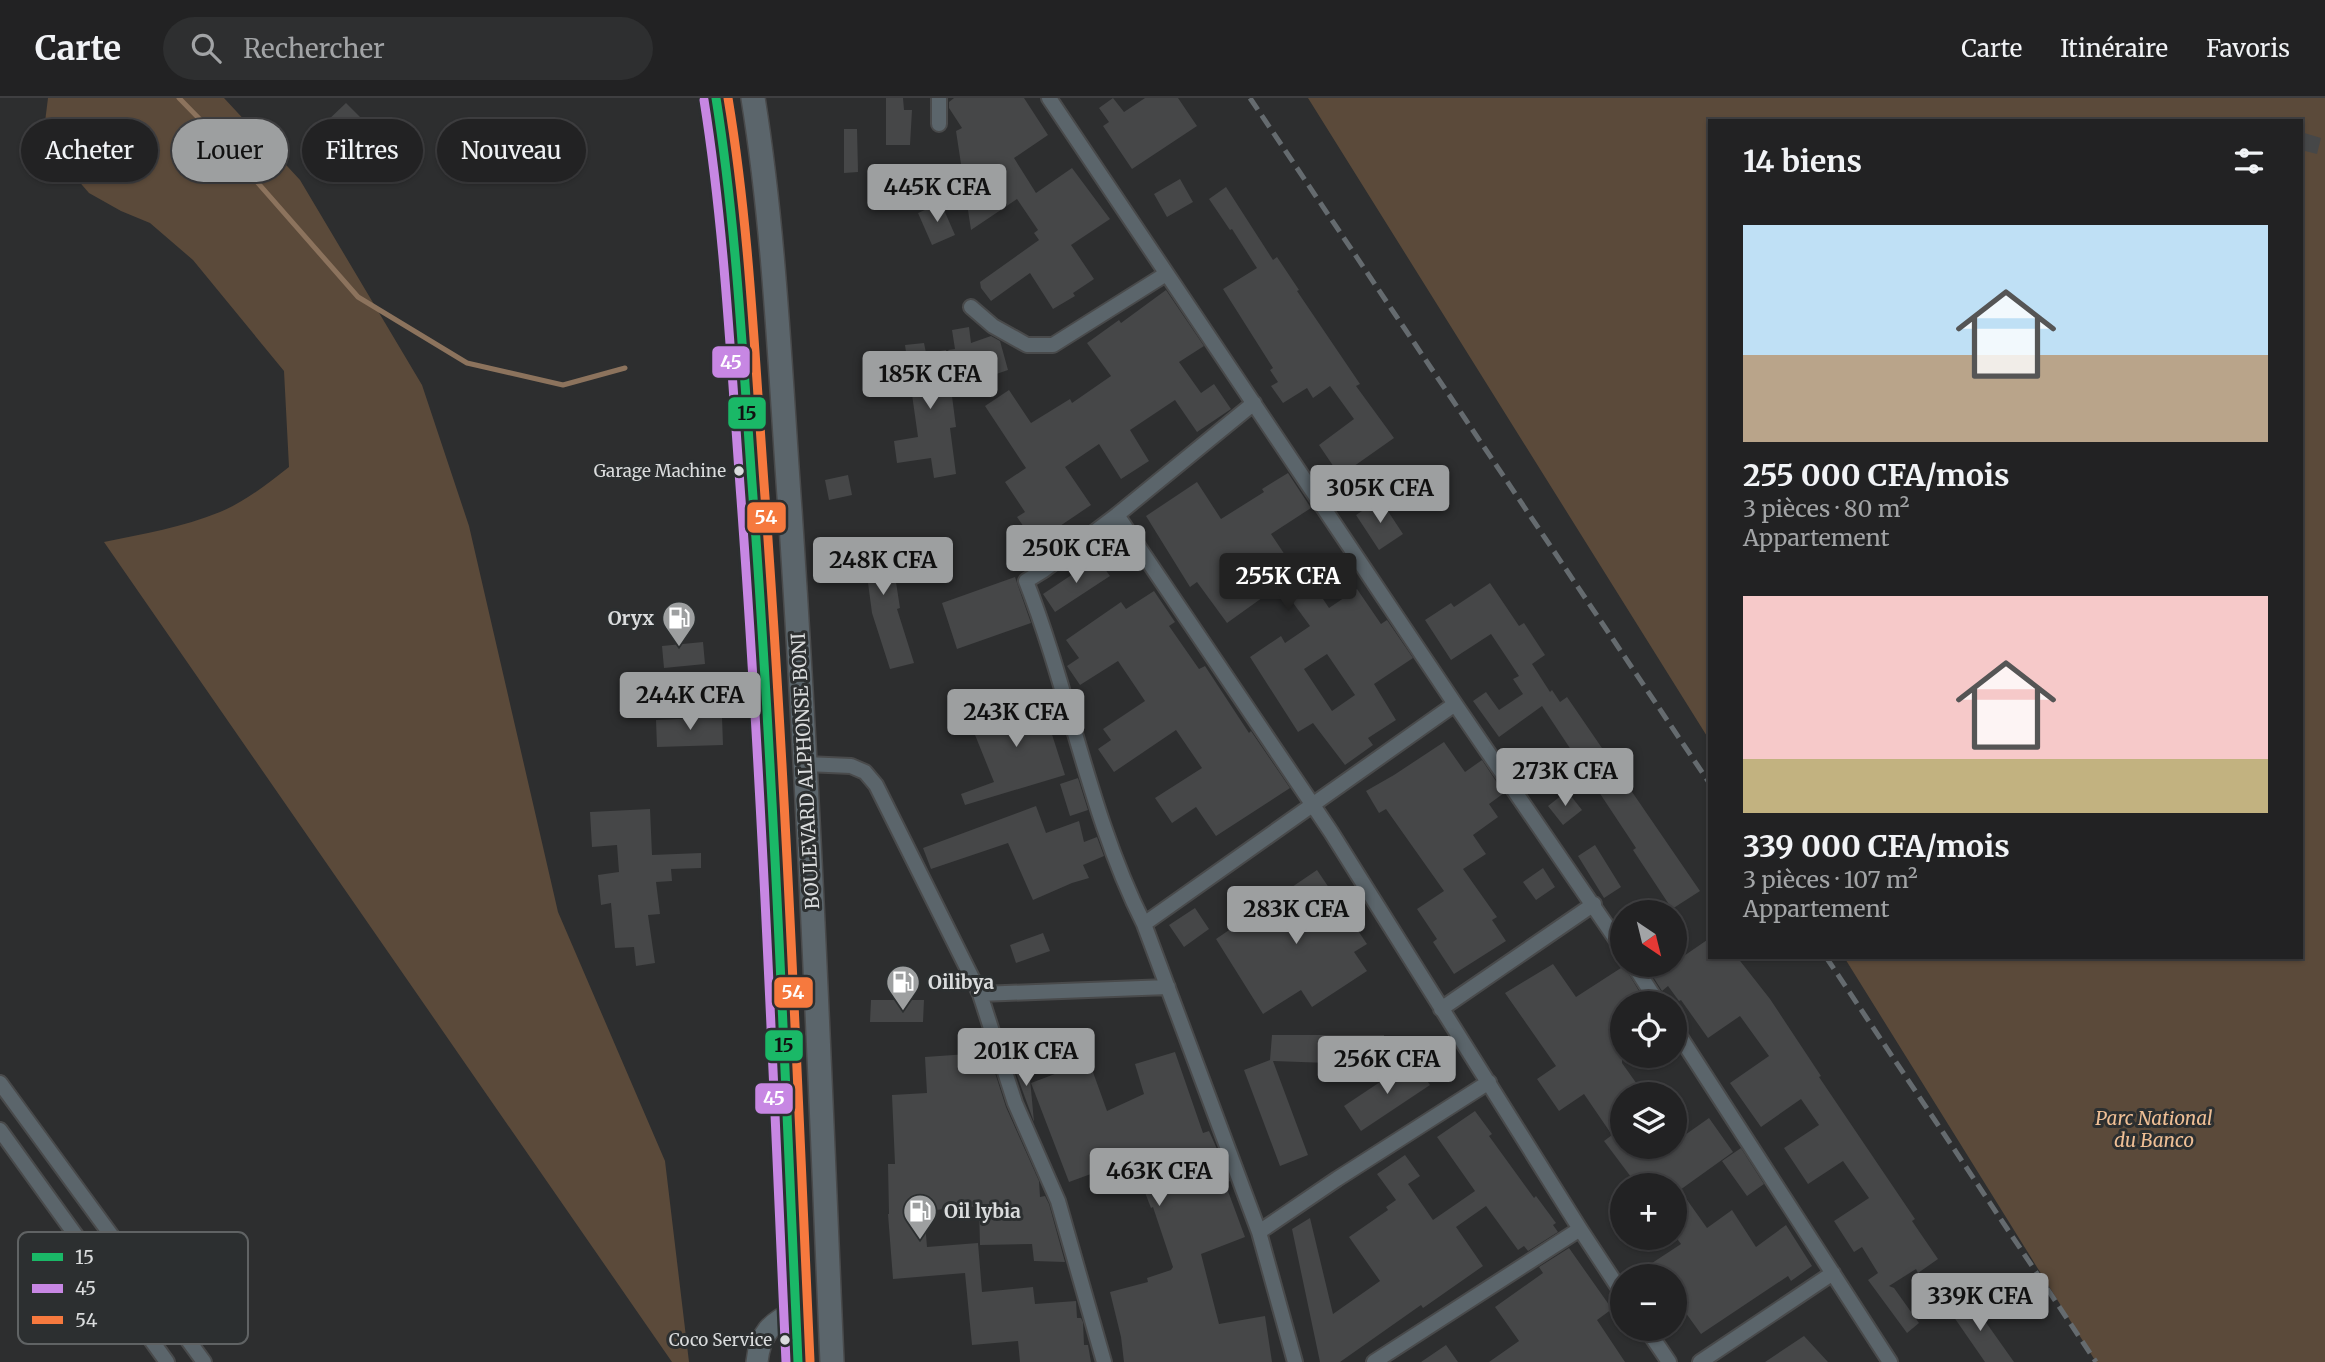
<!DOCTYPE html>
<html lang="fr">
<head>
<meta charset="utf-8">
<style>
  :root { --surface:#222223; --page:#2e2f30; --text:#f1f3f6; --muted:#a2a4a6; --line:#3f3f41; --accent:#9d9fa0 }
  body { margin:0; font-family:Merriweather,serif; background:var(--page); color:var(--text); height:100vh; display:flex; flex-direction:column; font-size:26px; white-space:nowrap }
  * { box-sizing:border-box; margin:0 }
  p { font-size:23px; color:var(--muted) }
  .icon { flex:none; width:38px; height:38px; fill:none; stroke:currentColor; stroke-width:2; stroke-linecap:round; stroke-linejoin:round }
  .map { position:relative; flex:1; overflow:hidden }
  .sheet { position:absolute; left:1708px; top:21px; width:595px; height:840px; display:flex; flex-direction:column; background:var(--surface); border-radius:0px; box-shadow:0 2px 5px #0004,0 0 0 2px var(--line) }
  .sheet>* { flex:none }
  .guide { position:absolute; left:21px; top:21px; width:665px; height:63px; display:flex; gap:14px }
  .needle { width:46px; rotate:145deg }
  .tools { position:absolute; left:1610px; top:802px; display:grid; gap:14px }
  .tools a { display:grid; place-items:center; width:77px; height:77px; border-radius:50%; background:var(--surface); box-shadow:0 2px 5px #0004,0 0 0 2px var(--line); font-size:35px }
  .price { position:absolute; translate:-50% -60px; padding:0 16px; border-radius:7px; background:var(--accent); color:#111; font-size:23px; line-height:46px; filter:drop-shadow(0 2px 4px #0008) }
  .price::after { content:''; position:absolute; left:50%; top:42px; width:21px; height:16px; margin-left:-10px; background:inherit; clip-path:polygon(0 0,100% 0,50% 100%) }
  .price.current { background:#222; color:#fff }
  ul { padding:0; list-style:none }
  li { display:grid; align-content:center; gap:14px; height:371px; padding:0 35px }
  li span { display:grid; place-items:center; height:217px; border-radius:0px; color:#555 }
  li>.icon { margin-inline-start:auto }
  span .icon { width:126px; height:126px; fill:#fffc; stroke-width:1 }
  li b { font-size:30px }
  h2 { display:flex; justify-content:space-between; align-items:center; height:84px; padding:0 35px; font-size:30px }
  .pill { padding:0 24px; border-radius:32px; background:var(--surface); box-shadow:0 2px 5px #0004,0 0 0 2px var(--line); font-size:24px; line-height:63px }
  .pill.current { background:var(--accent); color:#111 }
  header { display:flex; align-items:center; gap:42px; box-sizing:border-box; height:98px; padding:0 35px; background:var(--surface); border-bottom:2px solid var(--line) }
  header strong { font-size:33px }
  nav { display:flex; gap:38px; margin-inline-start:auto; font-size:24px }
  .search { width:490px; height:63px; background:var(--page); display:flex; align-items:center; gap:18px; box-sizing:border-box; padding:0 24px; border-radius:38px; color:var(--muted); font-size:26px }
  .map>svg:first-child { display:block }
  .green { fill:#5b4a3a }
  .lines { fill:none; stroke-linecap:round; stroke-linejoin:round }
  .stream { stroke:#8c735d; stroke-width:5 }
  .building { fill:#464748; fill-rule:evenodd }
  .minor-casing { stroke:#494a4b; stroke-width:18 }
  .secondary-casing { stroke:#494a4b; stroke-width:24 }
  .primary-casing { stroke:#494a4b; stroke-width:26 }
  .minor { stroke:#5b656b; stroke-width:14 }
  .secondary { stroke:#5c686e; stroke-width:21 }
  .primary { stroke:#5b656b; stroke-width:23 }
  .rail { stroke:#656b6f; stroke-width:5; stroke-dasharray:14 7; stroke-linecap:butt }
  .bus-1-casing { stroke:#2c2f30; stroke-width:14 }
  .bus-2-casing { stroke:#2c2f30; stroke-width:14 }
  .bus-3-casing { stroke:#2c2f30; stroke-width:14 }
  .bus-1 { stroke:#1ab867; stroke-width:9 }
  .bus-2 { stroke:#c787e3; stroke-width:9 }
  .bus-3 { stroke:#f6793e; stroke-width:9 }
  .bus-dot { fill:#dadcdd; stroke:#2c2f30; stroke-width:2.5 }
  .labels { text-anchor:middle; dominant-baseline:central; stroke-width:6; stroke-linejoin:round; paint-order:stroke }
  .bus-label { font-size:17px; fill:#dadcdd; stroke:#2c2f30; text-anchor:end }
  .poi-label { font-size:19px; font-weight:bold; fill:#dadcdd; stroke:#2c2f30; text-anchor:start }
  .street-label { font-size:19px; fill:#dadcdd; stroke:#2c2f30 }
  .park-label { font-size:19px; font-style:italic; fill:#efbf95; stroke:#2c2f30 }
  .key { fill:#2c2f30; stroke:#606364; stroke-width:2 }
  .key-label { font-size:19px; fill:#dadcdd }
  .line-badge { stroke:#2c2f30; stroke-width:2.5 }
  .badge-label { font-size:19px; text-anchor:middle; font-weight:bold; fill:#fff }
  .pale-badge-label { font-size:19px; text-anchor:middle; font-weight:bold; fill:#111 }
</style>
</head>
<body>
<header>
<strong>Carte</strong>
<div class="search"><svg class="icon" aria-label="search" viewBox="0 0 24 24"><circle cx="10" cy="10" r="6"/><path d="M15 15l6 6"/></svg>Rechercher</div>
<nav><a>Carte</a><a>Itinéraire</a><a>Favoris</a></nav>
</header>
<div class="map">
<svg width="2325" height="1264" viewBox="0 0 2325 1264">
  <rect width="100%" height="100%" fill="#2d2e2f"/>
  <path class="green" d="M48,0H224L300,82L422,287L469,428L558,814L665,1063L689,1264H672L104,444C143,436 183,429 220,414C245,404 267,386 289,369L284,273L193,162L150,125L121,113L89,95L63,65L44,32Z
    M1308,0H2325V1264H2096L1844,859H2301V23H1710V643Z"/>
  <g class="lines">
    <path class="stream" d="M179,0L222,44L358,199L467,265L563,287L625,270"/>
  </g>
  <path class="building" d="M886,0H903L904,12H912L910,47H886Z
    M954,0H1024L1048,37L1014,60L1036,95L1072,70L1110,121L1071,147L1094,181L1073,195L1075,198L1053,211L1030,175L991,203L981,190L980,184L1039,142L1034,135L1038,132L1017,101L971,132L956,33L962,30L949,10V4Z
    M1113,0L1124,14L1145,0H1178L1197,28L1132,71L1103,28L1109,24L1099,10Z
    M346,5L363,22L361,24L386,45L363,65L325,25Z
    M844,31H857L858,74L844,75Z
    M2301,34L2321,40L2317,56L2301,52Z
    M1180,81L1193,104L1167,119L1154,96Z
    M1226,89L1273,162L1277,159L1299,192L1297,193L1360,286L1356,288L1394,340L1340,378L1319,347L1354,321L1330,288L1313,300L1307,290L1283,305L1271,288L1278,284L1270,272L1273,270L1223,191L1257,170L1232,131L1230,132L1209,101Z
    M941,105L955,137L932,147L918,115Z
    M1166,192L1204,248L1179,264L1201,295L1214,286L1231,311L1197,334L1175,302L1130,332L1149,363L1121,381L1099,346L1065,369L1091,407L1035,445L1017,419L1025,414L1005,384L1026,370L985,308L1009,292L1031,325L1070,301L1072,305L1111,278L1087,245L1119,222L1121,225Z
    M969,229L971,245L991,238L1000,243L1008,272L970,285L948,252L955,251L952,232Z
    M924,245L926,255L946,252L956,329L950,330L956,376L934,380L931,360L897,365L894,343L918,339L905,247Z
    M1288,375L1311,410L1271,436L1299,478L1305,474L1329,510L1357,491L1381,526L1387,522L1413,560L1374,586L1396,622L1368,640L1373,647L1345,667L1313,625L1298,634L1250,559L1281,538L1285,545L1310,528L1280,487L1227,525L1197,484L1190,489L1146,418L1197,384L1221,421L1264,394L1262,391ZM1327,556L1355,597L1332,613L1304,571Z
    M848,377L852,397L829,402L825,382Z
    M1380,401L1403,436L1379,452L1356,417Z
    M889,439L900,510L897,511L914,565L890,571L872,515L867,477L853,480L848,450Z
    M1097,460L1110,478L1055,514L1043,496Z
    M1015,479L1031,525L957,551L942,505Z
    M1490,485L1519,528L1524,525L1545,557L1532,566L1550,594L1552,592L1560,604L1567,599L1700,793L1672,811L1633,752L1636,750L1542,608L1499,639L1473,603L1486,594L1499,612L1523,596L1513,581L1519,578L1491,536L1451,562L1425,522L1451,505L1454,509Z
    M1154,493L1175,524L1169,528L1199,571L1205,568L1249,635L1251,633L1290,690L1216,738L1196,709L1172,725L1155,700L1202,670L1176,632L1114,674L1098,651L1111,642L1103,631L1145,603L1118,563L1080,587L1067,568L1079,560L1066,542L1121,504L1126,511Z
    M703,544L705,566L664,570L662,548Z
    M1039,596L1065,677L965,707L961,696L994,684L969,622L1008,609L1007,607Z
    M722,619L723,647L657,649L656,622Z
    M1444,644L1465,674L1482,662L1504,695L1489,706L1498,719L1473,737L1486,756L1463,771L1497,819L1492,822L1506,843L1454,876L1433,844L1437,841L1417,811L1444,793L1386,711L1379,715L1366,693L1394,677Z
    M1078,680L1088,712L1070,718L1060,686Z
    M1567,693L1582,712L1563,727L1548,708Z
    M1036,708L1046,735L1079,723L1084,744L1097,739L1104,758L1083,767L1089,780L1072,785L1033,802L1008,745L931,771L923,750Z
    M650,711L652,757L701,755V770L671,771L672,783L656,784L660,816L648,817L655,865L636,868L634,849L615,850L611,805L601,807L598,777L619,774L617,747L592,749L590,714Z
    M1595,747L1621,789L1604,800L1578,758Z
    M1543,770L1555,789L1536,802L1523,784Z
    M1317,772L1367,846L1354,854L1367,873L1312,909L1301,892L1263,916L1216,841Z
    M1195,810L1209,831L1184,849L1169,827Z
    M1043,835L1050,853L1016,865L1010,847Z
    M1710,840V859H1737L1770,901L1821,978L1819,979L1915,1121L1912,1123L1938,1161L1918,1175L1916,1171L1889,1188L1894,1190L1919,1225L1907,1235L1868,1182L1878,1175L1862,1149L1854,1154L1834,1123L1869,1100L1843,1063L1808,1086L1784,1050L1819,1027L1801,1001L1761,1029L1730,985L1769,958L1740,918L1708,940L1681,902L1679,903L1668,888L1662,893L1650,874L1661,866H1675V864Z
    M1553,866L1576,899L1624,868L1645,903L1622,905V965L1644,996H1622V1048H1675V1044L1709,1020L1733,1054L1680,1092L1707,1130L1732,1112L1756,1149L1786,1127L1812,1168L1791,1183L1788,1178L1701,1236L1675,1200V1178H1656L1649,1167L1681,1146L1675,1138V1087H1637L1604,1043L1612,1037L1584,996L1559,1013L1537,981L1556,968L1505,895Z
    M871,902H924L923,924H870Z
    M983,937L1006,1009L1039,1083L1040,1099L1045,1098L1049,1106L1065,1164L1034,1163L1032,1146L980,1147L979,1108L924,1113L927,1149L978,1145L982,1194L1033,1189L1035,1206L1076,1203L1077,1220H1081L1083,1224L1084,1247H1088L1091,1264H1020L1018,1243L972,1247L965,1175L893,1181L888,1116H889L888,1066H895L892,997L927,995L925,959L968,956L964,945Z
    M1272,937H1384V967L1273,963L1308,1057L1280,1068L1244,972L1270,962Z
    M1175,954L1203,1035L1209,1033L1225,1069L1230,1083L1225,1085L1245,1139L1201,1156L1219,1226L1265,1218L1272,1264H1124L1121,1239L1110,1194L1148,1184L1147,1180L1171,1172L1173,1169L1153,1109L1151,1110L1132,1061L1069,1084L1031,985L1089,963L1107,1013L1144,996L1135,966Z
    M1413,962L1430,987L1361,1033L1344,1008Z
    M1029,970L1034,1024L1016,975Z
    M1475,1013L1492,1036L1489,1038L1534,1100L1536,1098L1556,1125L1553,1127L1558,1134L1528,1153L1524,1148L1518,1152L1486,1108L1456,1129L1483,1168L1423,1210L1421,1207L1340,1264H1320L1292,1131L1310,1120L1333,1216L1380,1183L1349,1139L1388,1112L1386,1109L1396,1102L1377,1076L1405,1057L1420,1078L1408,1086L1433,1122L1475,1093L1437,1039Z
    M1741,1050L1764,1086L1747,1098L1722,1063Z
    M1569,1150L1612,1211L1597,1222L1625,1264H1489L1519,1243L1495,1209L1543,1175L1539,1169Z
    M1968,1199L2014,1264H1985L1949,1212Z
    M1804,1238L1828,1264H1765Z
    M1446,1247L1458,1264H1421Z"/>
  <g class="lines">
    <g class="minor-casing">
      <path id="minor" d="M939,0V26
        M1049,0L1455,606L1622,850
        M971,209L993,228L1027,247H1053L1166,176
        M1254,305L1117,417L1044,472L1026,483C1070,595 1089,717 1144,826L1259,1134L1295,1264
        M1117,417L1331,734L1580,1131L1622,1195
        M806,666L851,668L865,674L876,687L980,896L1015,1005L1058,1103L1104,1264
        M1144,826L1455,606
        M1633,866L1658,905
        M980,896L1168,889
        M1441,911L1594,806
        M1675,931L1890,1264
        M0,985L204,1264
        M0,1032L167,1264
        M1259,1134L1337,1081L1489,984
        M1646,1230L1669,1264
        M1374,1264L1580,1131
        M1700,1264L1833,1175"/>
    </g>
    <g class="secondary-casing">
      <path id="secondary" d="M757,1264C760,1235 771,1225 796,1213"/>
    </g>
    <g class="primary-casing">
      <path id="primary" d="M716,0L725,56L735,154L768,606L798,1264
        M753,0C775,136 780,274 790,412C809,696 820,980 832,1264"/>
    </g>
    <use href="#minor" class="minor"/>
    <use href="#secondary" class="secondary"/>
    <use href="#primary" class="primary"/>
    <path class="rail" d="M1250,0L1710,686
      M1826,859L2096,1264"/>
    <g class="bus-1-casing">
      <path id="bus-1" d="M716,0C737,132 743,266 753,399C774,687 785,976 798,1264"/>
    </g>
    <g class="bus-2-casing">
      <path id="bus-2" d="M704,2C725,134 731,268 741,401C762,688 773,976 786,1264"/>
    </g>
    <g class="bus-3-casing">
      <path id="bus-3" d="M728,0C750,132 755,266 765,399C786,687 797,975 810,1263"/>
    </g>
    <use href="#bus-1" class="bus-1"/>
    <use href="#bus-2" class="bus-2"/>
    <use href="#bus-3" class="bus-3"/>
  </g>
  <defs>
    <g id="fuel-pin" transform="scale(1.75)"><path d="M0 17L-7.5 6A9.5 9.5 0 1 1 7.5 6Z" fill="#9d9fa0" stroke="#2c2f30"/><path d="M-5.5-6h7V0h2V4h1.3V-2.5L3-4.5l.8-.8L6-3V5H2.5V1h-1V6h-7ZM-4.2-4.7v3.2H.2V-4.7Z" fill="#fff"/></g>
  </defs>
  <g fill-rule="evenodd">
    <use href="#fuel-pin" x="679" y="520"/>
    <use href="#fuel-pin" x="903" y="884"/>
    <use href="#fuel-pin" x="920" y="1113"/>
  </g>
  <g class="bus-dot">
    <circle cx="739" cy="373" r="6"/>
    <circle cx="785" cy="1242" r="6"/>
  </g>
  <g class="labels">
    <g class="bus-label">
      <text x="726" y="373">Garage Machine</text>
      <text x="772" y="1242">Coco Service</text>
    </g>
    <g class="poi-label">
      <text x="654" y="520" text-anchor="end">Oryx</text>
      <text x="928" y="884">Oilibya</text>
      <text x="944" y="1113">Oil lybia</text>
    </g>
    <g class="street-label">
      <text transform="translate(805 673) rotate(-93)">BOULEVARD ALPHONSE BONI</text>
    </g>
    <g class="park-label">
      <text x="2154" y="1020">Parc National<tspan x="2154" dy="22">du Banco</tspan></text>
    </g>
  </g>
  <rect x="18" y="1134" width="230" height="112" rx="10" class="key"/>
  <rect x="32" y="1155" width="31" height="8" fill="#1ab867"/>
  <rect x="32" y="1186" width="31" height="9" fill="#c787e3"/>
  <rect x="32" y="1218" width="31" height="8" fill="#f6793e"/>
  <g class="key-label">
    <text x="75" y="1166">15</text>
    <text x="75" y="1197">45</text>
    <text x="75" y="1229">54</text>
  </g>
  <g class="line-badge">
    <rect x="711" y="247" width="40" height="34" rx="7" fill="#c787e3"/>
    <rect x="727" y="298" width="40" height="34" rx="7" fill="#1ab867"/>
    <rect x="746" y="403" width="41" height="33" rx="7" fill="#f6793e"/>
    <rect x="773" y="878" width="41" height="33" rx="7" fill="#f6793e"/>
    <rect x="764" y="931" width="40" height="33" rx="7" fill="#1ab867"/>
    <rect x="754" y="984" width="40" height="33" rx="7" fill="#c787e3"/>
  </g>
  <g class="badge-label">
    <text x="731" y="271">45</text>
    <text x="766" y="426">54</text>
    <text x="793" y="901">54</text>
    <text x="774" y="1007">45</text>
  </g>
  <g class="pale-badge-label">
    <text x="747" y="322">15</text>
    <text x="784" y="954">15</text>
  </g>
</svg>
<div class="tools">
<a><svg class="needle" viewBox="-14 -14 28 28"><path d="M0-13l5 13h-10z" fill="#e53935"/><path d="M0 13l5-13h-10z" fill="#a2a4a6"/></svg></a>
<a><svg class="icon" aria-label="locate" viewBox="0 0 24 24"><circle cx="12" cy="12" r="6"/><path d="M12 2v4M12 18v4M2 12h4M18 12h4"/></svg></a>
<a><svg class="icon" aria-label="layers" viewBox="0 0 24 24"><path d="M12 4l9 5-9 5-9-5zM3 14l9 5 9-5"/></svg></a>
<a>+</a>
<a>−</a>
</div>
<b class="price" style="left:937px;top:126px">445K CFA</b>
<b class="price" style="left:930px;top:313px">185K CFA</b>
<b class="price" style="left:1380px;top:427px">305K CFA</b>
<b class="price" style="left:1076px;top:487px">250K CFA</b>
<b class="price" style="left:883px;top:499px">248K CFA</b>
<b class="price current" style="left:1288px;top:515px">255K CFA</b>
<b class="price" style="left:690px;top:634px">244K CFA</b>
<b class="price" style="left:1016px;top:651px">243K CFA</b>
<b class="price" style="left:1565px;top:710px">273K CFA</b>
<b class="price" style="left:1296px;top:848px">283K CFA</b>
<b class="price" style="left:1026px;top:990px">201K CFA</b>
<b class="price" style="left:1387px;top:998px">256K CFA</b>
<b class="price" style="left:1159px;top:1110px">463K CFA</b>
<b class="price" style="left:1980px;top:1235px">339K CFA</b>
<div class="guide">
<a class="pill">Acheter</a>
<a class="pill current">Louer</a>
<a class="pill">Filtres</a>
<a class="pill">Nouveau</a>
</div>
<section class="sheet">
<h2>14 biens<svg class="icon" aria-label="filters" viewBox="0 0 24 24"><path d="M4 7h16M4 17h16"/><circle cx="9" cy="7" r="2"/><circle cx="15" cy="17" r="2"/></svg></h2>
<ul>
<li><span style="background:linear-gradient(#bfe0f5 60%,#b9a48a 0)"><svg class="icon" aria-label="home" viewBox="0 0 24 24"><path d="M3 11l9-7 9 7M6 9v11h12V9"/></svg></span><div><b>255 000 CFA/mois</b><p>3 pièces · 80 m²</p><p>Appartement</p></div></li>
<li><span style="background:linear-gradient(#f6c9c9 75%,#c2b280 0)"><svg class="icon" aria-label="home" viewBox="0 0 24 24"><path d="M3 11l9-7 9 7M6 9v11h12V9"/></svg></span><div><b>339 000 CFA/mois</b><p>3 pièces · 107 m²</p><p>Appartement</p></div></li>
</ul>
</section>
</div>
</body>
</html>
